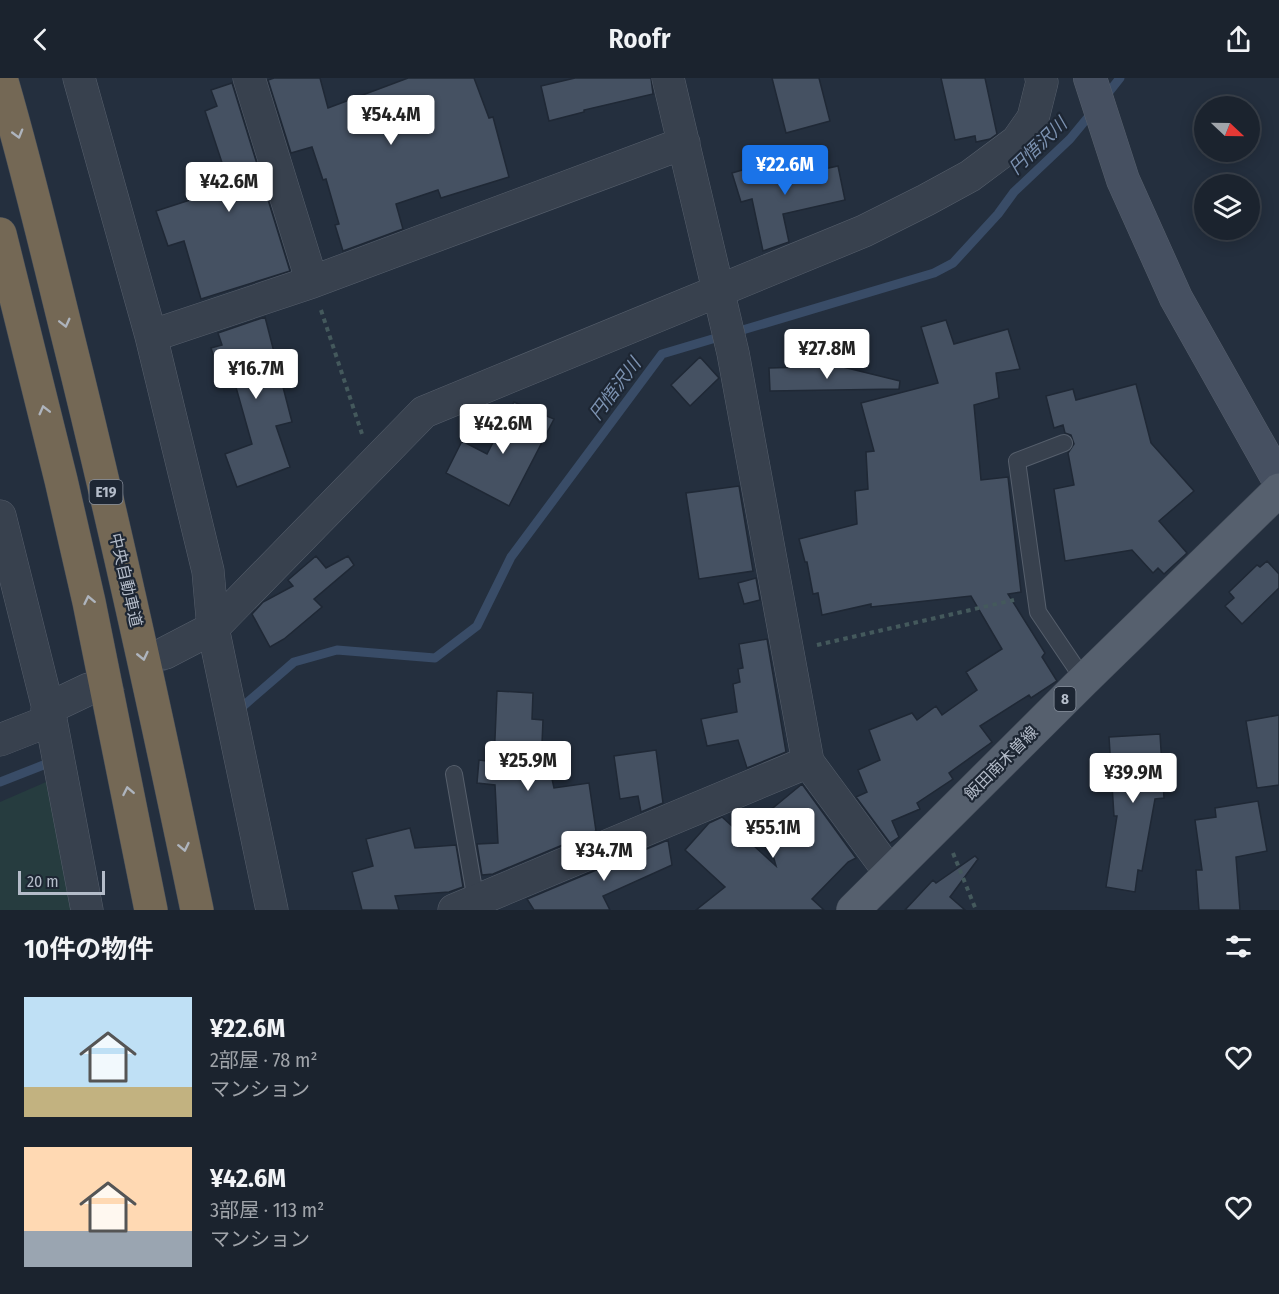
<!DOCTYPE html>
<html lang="ja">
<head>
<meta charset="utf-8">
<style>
  :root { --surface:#1b232e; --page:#242b36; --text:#f1f3f6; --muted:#a0a4aa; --line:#39404a; --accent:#1a73e8 }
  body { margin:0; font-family:"Fira Sans Condensed","Noto Sans JP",sans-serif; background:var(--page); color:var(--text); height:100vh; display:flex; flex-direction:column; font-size:22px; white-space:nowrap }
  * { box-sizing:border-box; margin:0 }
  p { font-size:20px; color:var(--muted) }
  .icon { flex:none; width:33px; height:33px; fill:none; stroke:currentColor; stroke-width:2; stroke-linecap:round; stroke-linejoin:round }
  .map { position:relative; height:832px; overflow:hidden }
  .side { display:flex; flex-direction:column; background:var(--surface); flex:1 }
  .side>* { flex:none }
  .needle { width:39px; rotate:112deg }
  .controls { position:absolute; left:1194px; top:18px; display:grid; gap:12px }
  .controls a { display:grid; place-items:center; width:66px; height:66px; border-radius:50%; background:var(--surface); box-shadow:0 3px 15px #0003,0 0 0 2px var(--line); font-size:30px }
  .scale { position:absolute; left:18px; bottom:15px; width:87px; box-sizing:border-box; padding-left:6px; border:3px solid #b4bcc9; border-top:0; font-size:16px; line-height:21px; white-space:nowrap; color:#b4bcc9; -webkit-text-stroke:4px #1d2633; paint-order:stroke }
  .price { position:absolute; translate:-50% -51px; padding:0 14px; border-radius:6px; background:#fff; color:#222; font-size:20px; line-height:39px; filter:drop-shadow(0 2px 3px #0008) }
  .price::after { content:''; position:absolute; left:50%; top:36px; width:18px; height:14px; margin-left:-9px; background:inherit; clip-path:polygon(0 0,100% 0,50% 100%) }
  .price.selected { background:var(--accent); color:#fff }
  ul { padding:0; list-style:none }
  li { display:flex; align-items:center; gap:18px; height:150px; padding:0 24px }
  li span { display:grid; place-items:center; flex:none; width:168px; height:120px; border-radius:0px; color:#555 }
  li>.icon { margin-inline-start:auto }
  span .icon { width:72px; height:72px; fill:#fffc; stroke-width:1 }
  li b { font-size:26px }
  h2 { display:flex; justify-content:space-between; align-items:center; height:72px; padding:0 24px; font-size:26px }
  header { display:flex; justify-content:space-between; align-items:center; height:78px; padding:0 24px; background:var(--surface); font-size:27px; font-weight:600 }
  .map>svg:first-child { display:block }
  .green { fill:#263c3f }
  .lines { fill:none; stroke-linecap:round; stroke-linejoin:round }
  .stream { stroke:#394c67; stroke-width:9 }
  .building { fill:#455162; stroke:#1f2835; stroke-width:1.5 }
  .street-tunnel { stroke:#3a4453; stroke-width:32; stroke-dasharray:32 16; stroke-linecap:butt }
  .lane-casing { stroke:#565f6c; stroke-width:18 }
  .street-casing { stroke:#565f6c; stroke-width:33 }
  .secondary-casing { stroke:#565f6c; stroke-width:34 }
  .primary-casing { stroke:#414a57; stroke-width:34 }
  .highway-casing { stroke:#434c59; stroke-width:34 }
  .path { stroke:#44595c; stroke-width:4; stroke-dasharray:4.5 4.5; stroke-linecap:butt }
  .lane { stroke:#38414e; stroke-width:16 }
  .street { stroke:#38414e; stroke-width:32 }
  .secondary { stroke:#465061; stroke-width:33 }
  .primary { stroke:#56606e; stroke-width:33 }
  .highway { stroke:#746855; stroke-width:33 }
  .oneway { stroke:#aeb4bd }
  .labels { text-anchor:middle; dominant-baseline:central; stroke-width:4.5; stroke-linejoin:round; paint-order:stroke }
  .shield { fill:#1d2633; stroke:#878f9c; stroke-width:1.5 }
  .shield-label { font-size:15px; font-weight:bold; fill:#b4bcc9 }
  .street-label { font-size:16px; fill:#b4bcc9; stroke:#1d2633 }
  .water-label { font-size:18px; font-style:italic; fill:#7c92b1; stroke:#1d2633 }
</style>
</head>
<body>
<header><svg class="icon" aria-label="back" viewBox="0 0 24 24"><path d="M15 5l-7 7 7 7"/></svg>Roofr<svg class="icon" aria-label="share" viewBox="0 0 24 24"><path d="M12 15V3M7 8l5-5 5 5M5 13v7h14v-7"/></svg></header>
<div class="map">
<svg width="1279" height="832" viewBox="0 0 1279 832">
  <rect width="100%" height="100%" fill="#242f3e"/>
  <path class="green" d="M46,704L78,832H0V724Z"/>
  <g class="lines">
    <path class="stream" d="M1105,19L1120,0
      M242,629L294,584L337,572L435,580L477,548L511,479L662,276L934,195L953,185L998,136L1014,114L1070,61L1094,32
      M0,704L46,686"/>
  </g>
  <path class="building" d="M274,0H320L328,30L408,0H474L489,40L493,39L509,99L441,120L438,112L396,126L403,151L343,173L335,147L339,146L326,101L323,102L312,69L291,75L268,2Z
    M575,0H651L653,16L584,32V34L549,43L541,8Z
    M772,0H819L830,43L786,55Z
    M941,0H985L997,56L990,61L976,64L975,58L955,62Z
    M232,5L290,193L201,221L184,163L168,168L156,133L230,109L205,33L217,28L211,12Z
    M777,82L782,100L838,88L845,122L783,136L789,164L763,173L752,121L741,124L732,95Z
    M265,239L292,344L276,348L290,389L237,409L225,376L252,366L230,288L218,292L211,270L222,267L218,255Z
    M946,242L954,266L1008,251L1020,291L996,295L999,320L974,327L981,402L1008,399L1021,514L1008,516L1045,575L1042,579L1057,603L1031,620L1029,617L980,648L992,664L949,695L953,701L917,725L920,731L892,743L899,759L890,765L856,719L867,714L858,692L880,682L869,652L912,635L917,642L936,628L942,637L977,612L966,594L1002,571L971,518L871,529V526L822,537L818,515L813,516L807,484H805L799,461L857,446L855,413L868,411L866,374L874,373L861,325L938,305L921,249Z
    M700,279L719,300L690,328L671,307Z
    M839,288L900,303L899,311L770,313L769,290Z
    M1136,306L1151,365L1194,413L1159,443L1187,475L1164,496L1158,490L1153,495L1132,472L1065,483L1054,411L1074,407L1068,375L1074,366L1071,357L1065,355L1063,347L1054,350L1046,318L1073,311L1076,322Z
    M514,324L554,341L509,428L446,395L462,363L487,376Z
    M739,408L753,493L699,501L686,415Z
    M316,478L326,490L348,478L354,487L314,521L322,529L284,561L270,569L252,536L263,524L293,508L288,502Z
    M1267,483L1279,496V510L1242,546L1225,528L1234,520L1229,514L1257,487L1260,489Z
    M756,500L760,522L744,526L738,505Z
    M767,561L786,674L747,690L738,662L707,668L701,641L737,634L733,606L740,604L738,591L743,590L739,566Z
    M497,613L533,615L532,641L543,642L541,689L549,687L554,710L589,705L596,753L493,796L482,797L477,766L498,765L495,707L477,705L479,682L494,684Z
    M1279,637V707L1257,710L1246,643Z
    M1160,656L1164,720L1155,721L1142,793L1138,792L1135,814L1106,809L1117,738H1114L1109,659Z
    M656,672L663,725L641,734L638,718L620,721L614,678Z
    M802,706L856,780L848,784L812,821L824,832H696L725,809L685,772L709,745L722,739L776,788L762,739Z
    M1258,723L1267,773L1236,779L1240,832H1199L1196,792H1202L1195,742L1216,739L1215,730Z
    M410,750L415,770L456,767L463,809L449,814L395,818L399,832H362L352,794L373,788L366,761Z
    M668,762L672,787L603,818L610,832H534L527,821Z
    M975,778L978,781L950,819L965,832H905L933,802L936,805Z"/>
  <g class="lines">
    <path class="street-tunnel" d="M89,611L165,575"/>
    <g class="lane-casing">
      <path id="lane" d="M1064,365L1017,383L1038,534L1084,602
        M454,696L476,823"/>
    </g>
    <g class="street-casing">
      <path id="street" d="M79,0L151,258L208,493L213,550L272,832
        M249,0L312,204
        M668,0L733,275L808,684L890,795
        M151,258L312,204L684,65
        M0,438L51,642L87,832
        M165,575L213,550L424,334L864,153L926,122L970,98L1017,63L1033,40L1042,4L1041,0
        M47,631L89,611
        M0,662L51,642
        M454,832L808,684"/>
    </g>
    <g class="secondary-casing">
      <path id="secondary" d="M1090,0L1123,102L1176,220L1279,403"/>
    </g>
    <g class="primary-casing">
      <path id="primary" d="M853,832L1084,602L1279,412"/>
    </g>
    <g class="highway-casing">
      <path id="highway" d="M1,0C26,85 46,170 67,255C115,447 157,639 197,832
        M0,156L61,402L89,524L151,832"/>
    </g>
    <path class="path" d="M321,232L362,356
      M817,567L1014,522
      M953,775L976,832"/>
    <use href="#lane" class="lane"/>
    <use href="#street" class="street"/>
    <use href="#secondary" class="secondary"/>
    <use href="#primary" class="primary"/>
    <use href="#highway" class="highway"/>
  </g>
  <defs><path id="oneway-chevron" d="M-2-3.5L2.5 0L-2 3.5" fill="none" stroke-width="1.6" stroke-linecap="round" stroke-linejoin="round" transform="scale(1.5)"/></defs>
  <g class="oneway">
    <use href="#oneway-chevron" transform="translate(18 56) rotate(74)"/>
    <use href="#oneway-chevron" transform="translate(65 245) rotate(76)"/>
    <use href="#oneway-chevron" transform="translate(44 332) rotate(-104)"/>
    <use href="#oneway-chevron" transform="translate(89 522) rotate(-102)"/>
    <use href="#oneway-chevron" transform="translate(143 578) rotate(77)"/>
    <use href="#oneway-chevron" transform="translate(128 713) rotate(-101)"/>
    <use href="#oneway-chevron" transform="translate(184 769) rotate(78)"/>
  </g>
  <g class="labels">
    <g class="shield">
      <rect x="89.5" y="402" width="33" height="24" rx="4.5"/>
      <rect x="1054.5" y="609" width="21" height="24" rx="4.5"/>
    </g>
    <g class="shield-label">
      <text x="106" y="414">E19</text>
      <text x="1065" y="621">8</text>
    </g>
    <g class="street-label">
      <text transform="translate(126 502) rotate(77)">中央自動車道</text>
      <text transform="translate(1001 685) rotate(-45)">飯田南木曽線</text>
    </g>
    <g class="water-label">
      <text transform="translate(1038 68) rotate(-44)">円悟沢川</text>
      <text transform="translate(615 311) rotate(-53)">円悟沢川</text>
    </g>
  </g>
</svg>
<div class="controls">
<a><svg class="needle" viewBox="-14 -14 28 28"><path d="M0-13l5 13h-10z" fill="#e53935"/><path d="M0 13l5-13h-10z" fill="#a0a4aa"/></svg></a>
<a><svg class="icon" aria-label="layers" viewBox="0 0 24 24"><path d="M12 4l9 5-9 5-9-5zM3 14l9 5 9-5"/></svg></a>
</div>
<div class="scale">20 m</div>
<b class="price" style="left:391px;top:68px">¥54.4M</b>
<b class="price selected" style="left:785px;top:118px">¥22.6M</b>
<b class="price" style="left:229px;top:135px">¥42.6M</b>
<b class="price" style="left:827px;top:302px">¥27.8M</b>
<b class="price" style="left:256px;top:322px">¥16.7M</b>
<b class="price" style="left:503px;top:377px">¥42.6M</b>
<b class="price" style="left:528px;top:714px">¥25.9M</b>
<b class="price" style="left:1133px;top:726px">¥39.9M</b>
<b class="price" style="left:773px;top:781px">¥55.1M</b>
<b class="price" style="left:604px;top:804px">¥34.7M</b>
</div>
<section class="side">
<h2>10件の物件<svg class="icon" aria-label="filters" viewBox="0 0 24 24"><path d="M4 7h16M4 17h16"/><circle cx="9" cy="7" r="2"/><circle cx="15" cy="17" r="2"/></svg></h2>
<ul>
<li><span style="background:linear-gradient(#bfe0f5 75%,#c2b280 0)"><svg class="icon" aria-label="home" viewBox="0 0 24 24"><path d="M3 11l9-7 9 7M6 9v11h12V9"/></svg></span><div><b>¥22.6M</b><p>2部屋 · 78 m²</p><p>マンション</p></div><svg class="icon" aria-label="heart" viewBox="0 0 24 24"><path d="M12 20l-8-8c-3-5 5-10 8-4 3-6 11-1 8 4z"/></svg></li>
<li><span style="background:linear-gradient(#ffd9b3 70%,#9aa5b1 0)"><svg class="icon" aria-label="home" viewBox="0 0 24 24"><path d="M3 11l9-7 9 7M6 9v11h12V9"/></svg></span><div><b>¥42.6M</b><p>3部屋 · 113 m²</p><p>マンション</p></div><svg class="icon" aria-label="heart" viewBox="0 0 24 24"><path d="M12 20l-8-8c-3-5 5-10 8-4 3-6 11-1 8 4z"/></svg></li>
</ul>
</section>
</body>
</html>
